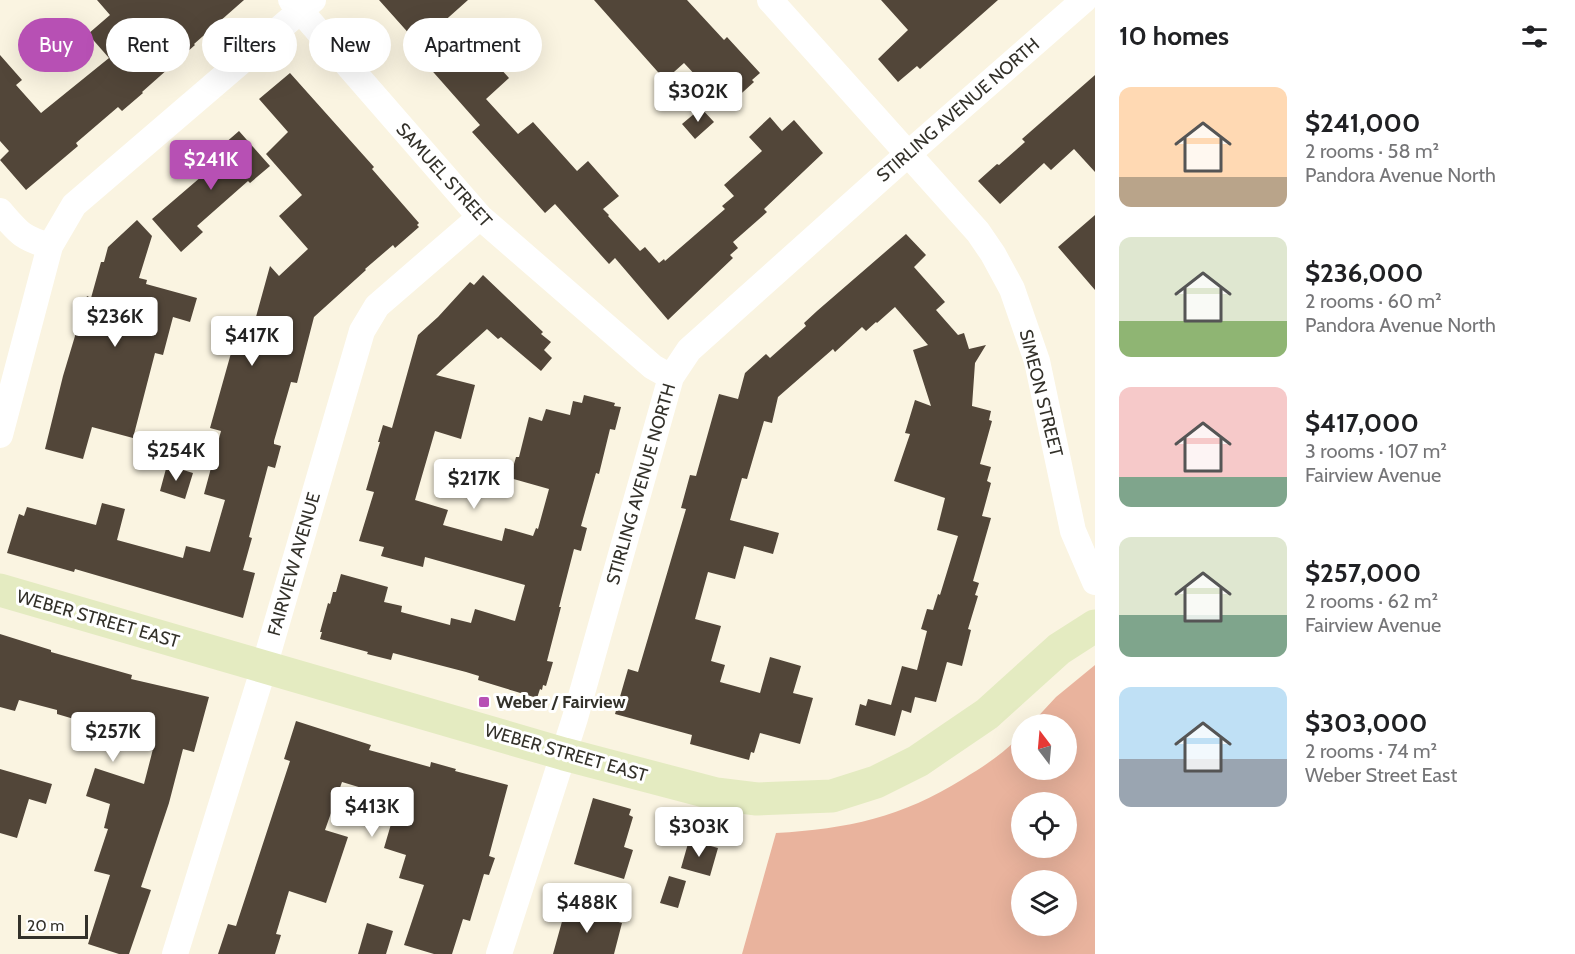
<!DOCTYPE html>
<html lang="en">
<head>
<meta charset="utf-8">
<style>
  :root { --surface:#fff; --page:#f6f6f6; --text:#202124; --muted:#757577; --accent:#b750b4 }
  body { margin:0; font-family:Cabin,sans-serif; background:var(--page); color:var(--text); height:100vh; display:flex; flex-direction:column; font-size:22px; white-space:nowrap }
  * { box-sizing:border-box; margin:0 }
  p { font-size:20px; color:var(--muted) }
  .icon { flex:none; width:33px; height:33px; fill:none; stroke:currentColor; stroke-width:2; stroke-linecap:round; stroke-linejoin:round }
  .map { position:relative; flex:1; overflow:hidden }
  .details { display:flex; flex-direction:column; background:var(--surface); width:480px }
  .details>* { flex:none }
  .hud { position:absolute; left:18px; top:18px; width:570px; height:54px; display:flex; gap:12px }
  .needle { width:39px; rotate:344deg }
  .controls { position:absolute; left:1011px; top:714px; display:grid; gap:12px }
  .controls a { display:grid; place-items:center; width:66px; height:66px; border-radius:50%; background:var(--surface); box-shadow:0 6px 24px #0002; font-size:30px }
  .scale { position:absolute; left:18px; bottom:15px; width:70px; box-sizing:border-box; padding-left:6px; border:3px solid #33312a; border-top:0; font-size:16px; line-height:21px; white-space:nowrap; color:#33312a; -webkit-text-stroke:4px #fff; paint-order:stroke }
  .price { position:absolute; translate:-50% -51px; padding:0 14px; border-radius:6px; background:#fff; color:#222; font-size:20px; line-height:39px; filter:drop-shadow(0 2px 3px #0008) }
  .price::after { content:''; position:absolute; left:50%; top:36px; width:18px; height:14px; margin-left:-9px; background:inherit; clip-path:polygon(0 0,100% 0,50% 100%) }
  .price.current { background:var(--accent); color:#fff }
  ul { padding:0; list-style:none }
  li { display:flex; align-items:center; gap:18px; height:150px; padding:0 24px }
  li span { display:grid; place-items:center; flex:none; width:168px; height:120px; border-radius:12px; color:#555 }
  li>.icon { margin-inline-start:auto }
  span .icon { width:72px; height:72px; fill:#fffc; stroke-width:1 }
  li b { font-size:26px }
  h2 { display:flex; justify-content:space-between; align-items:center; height:72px; padding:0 24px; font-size:26px }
  .chip { padding:0 21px; border-radius:27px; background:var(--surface); box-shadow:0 6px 24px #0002; font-size:21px; line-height:54px }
  .chip.current { background:var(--accent); color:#fff }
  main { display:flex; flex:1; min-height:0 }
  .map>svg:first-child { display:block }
  .green { fill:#e9b39d; fill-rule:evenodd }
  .building { fill:#524639 }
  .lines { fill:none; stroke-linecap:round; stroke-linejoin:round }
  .street { stroke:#fff; stroke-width:26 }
  .secondary { stroke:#e4ebc1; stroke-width:33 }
  .poi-dot { fill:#b750b4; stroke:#fff; stroke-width:2 }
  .labels { text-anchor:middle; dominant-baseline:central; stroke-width:6; stroke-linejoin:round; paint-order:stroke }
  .street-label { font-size:18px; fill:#33312a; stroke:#fff }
  .poi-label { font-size:18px; font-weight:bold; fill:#33312a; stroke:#fff; text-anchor:start }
</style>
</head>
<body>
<main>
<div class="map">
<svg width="1095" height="954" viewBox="0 0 1095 954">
  <rect width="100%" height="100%" fill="#faf4e1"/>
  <path class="green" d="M1095,665V954H742L776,833C848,829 902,817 963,779C984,766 1005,753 1021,734L1022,770H1066V724H1031L1056,697ZM1066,802V848H1022V802ZM1066,880V926H1022V880Z"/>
  <path class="building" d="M97,0H244L194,44L195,45L142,92L143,93L122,111L118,107L76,143L78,146L26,190L0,160L9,151L0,141V55L22,80L16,85L41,113L109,58L88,34L110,15Z
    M379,0H468L440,25L478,68L490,57L509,78L486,99L518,134L533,122L577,171L588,161L619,196L603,209L609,215L608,216L640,251L645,247L659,263L664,259L665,261L725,209L722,206L734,196L724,185L762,151L749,137L770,117L782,131L794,120L823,153L764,209L767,212L733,242L738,248L730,255L733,258L668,320L615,258L609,264L555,204L545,213L472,132L480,125L427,65L431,61L427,57L429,56Z
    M594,0H687L724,40L727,37L760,73L752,80L754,82L722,111L708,96L712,93L684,63L665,80Z
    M881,0H998L920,69L917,66L898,82L878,59L908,30Z
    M290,73L374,167L372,169L419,223L417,225L419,227L395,248L393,245L365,269L366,270L314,317L297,383L291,382L274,441V444L281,446L275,468L268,466L249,537L252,538L243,570L255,573L243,618L75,569L74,572L7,553L19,514L24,516L27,507L96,525L102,503L125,509L117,540L183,558L186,546L210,552L225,500L204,494L221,431L210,428L240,321L254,324L270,266L279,276L308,249L279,216L302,195L266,154L288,132L259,99Z
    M1095,75V172L1074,149L1051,170L1044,163L1000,204L978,181L997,164L999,165L1025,142L1022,139Z
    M701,108L714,122L695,139L682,124Z
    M239,131L270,166L250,183L248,181L197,226L203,232L181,252L152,219L223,158L216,151Z
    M1095,215V290L1058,247Z
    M137,220L152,236L139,278L147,280L146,284L197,298L190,322L173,317L163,355L155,353L133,438L92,427L83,459L45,449L63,376L87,296L91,298L101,262H104L108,247Z
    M906,234L926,255L914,267L945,302L936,310L958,335L964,333L969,349L986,345L975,363L972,406L991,411L989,420L992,421L980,464L991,467L987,481L991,483L982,516L991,518L973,581L979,583L975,595L978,596L968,629L971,630L962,666L947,662L936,702L915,697L911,713L902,710L895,736L855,725L860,704L866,706L868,699L891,705L902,666L917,670L927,631L921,629L927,609L933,610L938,594L940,595L958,536L937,530L945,498L894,481L910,434L905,433L915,400L931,406L913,350L928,345L895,307L877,323L876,322L866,331L862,327L835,352L833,349L778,397L772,423L764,421L747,479L742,478L730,520L779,533L773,554L744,546L735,579L708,572L695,619L721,626L711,661L725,665L720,682L760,693L770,657L801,666L793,693L813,698L800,744L760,733L754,753L751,752L749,760L690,744L692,735L615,714L628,669L638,672L686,509L681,508L690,475L696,476L719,394L738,399L745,373L766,354L770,358L806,326L804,323L817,311Z
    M483,275L543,332L541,334L551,342L544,350L552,358L541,371L501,337L498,339L487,329L436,375L475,385L461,439L435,431L415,500L448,510L443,525L502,541L505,528L533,536L536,528L538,529L549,489L510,478L516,457H519L529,417L542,421L546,409L570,415L573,401L582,403L584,395L615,403L614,406L621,407L615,430L610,429L599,474L596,473L581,526L587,528L581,551L574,549L559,607H561L547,661L553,662L546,686L543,685L542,690L540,689L537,698L478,680L479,676L466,672L393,653L391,660L367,654L368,652L320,639L322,632H320L328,603L330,604L333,592H336L341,574L388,587L384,602L402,606L401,612L450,625L451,618L471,623L475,609L515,621L525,585L425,557L423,567L381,556L384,547L359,541L374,492L366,490L380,442H378L383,425L392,428L418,335L438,317L470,282L474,285Z
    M167,465L193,473L185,499L160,491Z
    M0,634L51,650V652L132,675L131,679L209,697L194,752L183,749L169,803L141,887L151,890L129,954H119L88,944L110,875L94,871L108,829L104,828L110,804L86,796L95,768L144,784L153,749L72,726L74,719L57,714V710L19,700L15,711L0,707Z
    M296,721L371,745L369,750L430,767L431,762L456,769L455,771L508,785L489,856L495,858L489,875L484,874L470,921L463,919L452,954H434L404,945L424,885L399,878L406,855L384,848L396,807L382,803L385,795L342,782L325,830L348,837L326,903L289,891L276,934L281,935L275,954H218L228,924L236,926L290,761L284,759Z
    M0,769L52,784L46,804L29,799L17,838L0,833Z
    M593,798L631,809L629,815L633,817L624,847L633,850L624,879L574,864Z
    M689,840L718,848L710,876L681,868Z
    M669,876L686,881L678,908L660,903Z
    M566,907L622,923L614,954H553Z
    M367,923L393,931L386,954H358Z"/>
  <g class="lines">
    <path class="street" d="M291,0L480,217L653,367L671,377
      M770,0L978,232L993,254L1012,289L1037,361L1073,531L1095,582
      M0,211C19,233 22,238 50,246
      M0,435L50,246L74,205L313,0
      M175,954L264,667L362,331L377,306L480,217
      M499,954L575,718L671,377L689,350L908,154L1084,0"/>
    <path class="secondary" d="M0,590L564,754L716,794L757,799L832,796L876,782L918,761L987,714L1059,649L1095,626"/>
  </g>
  <rect class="poi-dot" x="478" y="696" width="12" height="12" rx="3"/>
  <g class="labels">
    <g class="street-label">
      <text transform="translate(958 110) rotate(-41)">STIRLING AVENUE NORTH</text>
      <text transform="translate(444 175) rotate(48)">SAMUEL STREET</text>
      <text transform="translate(1041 393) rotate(76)">SIMEON STREET</text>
      <text transform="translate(641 484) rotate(-74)">STIRLING AVENUE NORTH</text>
      <text transform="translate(294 564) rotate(-74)">FAIRVIEW AVENUE</text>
      <text transform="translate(98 619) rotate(16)">WEBER STREET EAST</text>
      <text transform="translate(566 753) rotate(16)">WEBER STREET EAST</text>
    </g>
    <g class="poi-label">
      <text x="496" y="702">Weber / Fairview</text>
    </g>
  </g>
</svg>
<div class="controls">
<a><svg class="needle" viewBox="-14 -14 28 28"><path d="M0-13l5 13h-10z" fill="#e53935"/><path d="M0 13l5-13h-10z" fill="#757577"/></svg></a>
<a><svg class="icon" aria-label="locate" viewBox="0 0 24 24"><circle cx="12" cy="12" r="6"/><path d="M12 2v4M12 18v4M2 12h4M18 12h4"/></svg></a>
<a><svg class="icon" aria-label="layers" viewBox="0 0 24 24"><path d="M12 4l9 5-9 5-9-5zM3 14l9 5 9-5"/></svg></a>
</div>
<div class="scale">20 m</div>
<b class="price" style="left:698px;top:123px">$302K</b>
<b class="price current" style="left:211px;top:191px">$241K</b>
<b class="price" style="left:115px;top:348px">$236K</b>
<b class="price" style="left:252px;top:367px">$417K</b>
<b class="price" style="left:176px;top:482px">$254K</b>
<b class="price" style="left:474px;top:510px">$217K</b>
<b class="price" style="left:113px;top:763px">$257K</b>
<b class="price" style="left:372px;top:838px">$413K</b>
<b class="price" style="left:699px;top:858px">$303K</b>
<b class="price" style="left:587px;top:934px">$488K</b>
<div class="hud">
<a class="chip current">Buy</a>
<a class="chip">Rent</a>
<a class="chip">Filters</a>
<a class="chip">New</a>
<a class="chip">Apartment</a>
</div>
</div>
<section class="details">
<h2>10 homes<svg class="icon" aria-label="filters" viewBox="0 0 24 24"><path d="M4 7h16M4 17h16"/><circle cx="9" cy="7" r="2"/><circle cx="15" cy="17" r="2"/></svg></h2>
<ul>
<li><span style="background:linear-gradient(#ffd9b3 75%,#b9a48a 0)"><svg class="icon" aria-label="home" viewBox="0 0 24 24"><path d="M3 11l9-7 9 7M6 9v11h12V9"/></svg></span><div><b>$241,000</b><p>2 rooms · 58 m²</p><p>Pandora Avenue North</p></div></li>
<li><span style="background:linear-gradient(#dfe7d0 70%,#8fb573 0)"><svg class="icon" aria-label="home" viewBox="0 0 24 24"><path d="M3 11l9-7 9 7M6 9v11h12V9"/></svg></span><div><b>$236,000</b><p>2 rooms · 60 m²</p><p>Pandora Avenue North</p></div></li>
<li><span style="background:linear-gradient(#f6c9c9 75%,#7fa58c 0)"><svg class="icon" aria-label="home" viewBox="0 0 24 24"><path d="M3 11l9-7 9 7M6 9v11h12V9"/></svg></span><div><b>$417,000</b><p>3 rooms · 107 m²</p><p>Fairview Avenue</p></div></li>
<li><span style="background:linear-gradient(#dfe7d0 65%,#7fa58c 0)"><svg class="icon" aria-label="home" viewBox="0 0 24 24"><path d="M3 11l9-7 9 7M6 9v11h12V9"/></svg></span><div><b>$257,000</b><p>2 rooms · 62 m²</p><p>Fairview Avenue</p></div></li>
<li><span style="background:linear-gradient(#bfe0f5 60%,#9aa5b1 0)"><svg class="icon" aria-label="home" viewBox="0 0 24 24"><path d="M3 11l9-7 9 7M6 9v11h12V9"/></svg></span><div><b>$303,000</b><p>2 rooms · 74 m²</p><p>Weber Street East</p></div></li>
</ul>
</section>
</main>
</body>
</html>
